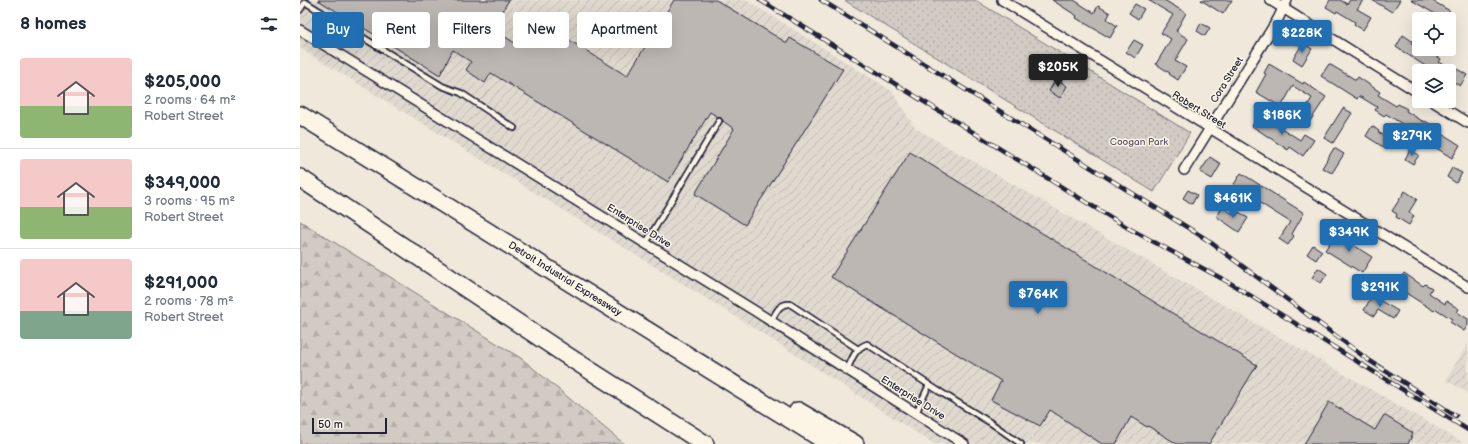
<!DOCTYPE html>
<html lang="en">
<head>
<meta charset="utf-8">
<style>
  :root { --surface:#fff; --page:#f2f2f3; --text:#1f2937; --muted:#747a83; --line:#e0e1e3; --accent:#1f6fb2 }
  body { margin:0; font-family:"Balsamiq Sans",sans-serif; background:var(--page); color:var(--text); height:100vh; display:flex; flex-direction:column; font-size:15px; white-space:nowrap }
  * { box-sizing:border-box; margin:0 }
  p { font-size:13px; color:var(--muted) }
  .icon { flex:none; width:22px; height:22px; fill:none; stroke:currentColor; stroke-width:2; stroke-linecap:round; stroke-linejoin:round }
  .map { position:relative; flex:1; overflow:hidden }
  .side { display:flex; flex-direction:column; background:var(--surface); width:300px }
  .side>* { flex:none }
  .guide { position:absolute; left:12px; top:12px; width:380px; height:36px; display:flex; gap:8px }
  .controls { position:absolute; left:1112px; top:12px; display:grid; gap:8px }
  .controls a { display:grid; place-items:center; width:44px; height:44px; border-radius:4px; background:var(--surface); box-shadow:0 4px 16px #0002; font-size:20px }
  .scale { position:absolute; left:12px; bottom:10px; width:75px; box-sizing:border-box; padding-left:4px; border:2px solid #22223b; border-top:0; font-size:11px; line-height:14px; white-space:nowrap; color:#22223b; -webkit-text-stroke:3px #fcf5e5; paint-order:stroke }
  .price { position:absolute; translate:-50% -34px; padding:0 9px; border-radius:4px; background:var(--accent); color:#fff; font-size:13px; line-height:26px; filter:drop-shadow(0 1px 2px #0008) }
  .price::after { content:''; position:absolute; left:50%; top:24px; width:12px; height:9px; margin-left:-6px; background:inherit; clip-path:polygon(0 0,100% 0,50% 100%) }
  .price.selected { background:#222; color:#fff }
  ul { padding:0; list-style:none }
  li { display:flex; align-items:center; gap:12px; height:100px; padding:0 20px }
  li+li { border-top:1px solid var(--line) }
  li span { display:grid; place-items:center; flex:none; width:112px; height:80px; border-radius:4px; color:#555 }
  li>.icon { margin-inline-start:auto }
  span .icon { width:48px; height:48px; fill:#fffc; stroke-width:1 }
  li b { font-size:17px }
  h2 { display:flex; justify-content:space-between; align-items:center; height:48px; padding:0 20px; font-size:17px }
  .tag { padding:0 14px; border-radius:4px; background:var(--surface); box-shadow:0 4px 16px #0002; font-size:14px; line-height:36px }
  .tag.selected { background:var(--accent); color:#fff }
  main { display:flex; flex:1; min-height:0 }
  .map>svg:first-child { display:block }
  .industrial { fill:url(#industrial-furrows) }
  .forest { fill:url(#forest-firs); stroke:#7a767f }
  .park { fill:url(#park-dots); stroke:#7a767f }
  .building { fill:#bcb7b3; stroke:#22223b }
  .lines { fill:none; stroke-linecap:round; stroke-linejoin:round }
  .service-casing { stroke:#22223b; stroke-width:8 }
  .minor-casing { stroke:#22223b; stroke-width:12 }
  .motorway-casing { stroke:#22223b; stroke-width:20 }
  .service { stroke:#fcf5e5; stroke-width:4.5 }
  .minor { stroke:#fcf5e5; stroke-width:9 }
  .motorway { stroke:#fcf5e5; stroke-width:17 }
  .rail-casing { stroke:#22223b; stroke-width:4.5 }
  .rail { stroke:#fcf5e5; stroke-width:3; stroke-dasharray:9; stroke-linecap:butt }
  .labels { text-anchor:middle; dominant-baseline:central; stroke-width:3; stroke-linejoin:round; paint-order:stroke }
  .street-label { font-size:10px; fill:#22223b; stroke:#fcf5e5 }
  .park-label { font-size:10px; fill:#575564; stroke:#fcf5e5 }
</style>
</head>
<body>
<main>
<section class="side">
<h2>8 homes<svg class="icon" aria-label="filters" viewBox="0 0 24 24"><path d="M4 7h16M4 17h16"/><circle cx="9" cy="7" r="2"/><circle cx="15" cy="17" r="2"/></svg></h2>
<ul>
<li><span style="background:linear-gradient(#f6c9c9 60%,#8fb573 0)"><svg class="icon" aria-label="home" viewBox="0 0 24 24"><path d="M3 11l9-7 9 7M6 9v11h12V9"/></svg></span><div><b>$205,000</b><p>2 rooms · 64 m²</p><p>Robert Street</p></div></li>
<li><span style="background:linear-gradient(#f6c9c9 60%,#8fb573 0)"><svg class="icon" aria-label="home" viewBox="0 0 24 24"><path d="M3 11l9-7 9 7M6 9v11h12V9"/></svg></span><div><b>$349,000</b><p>3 rooms · 95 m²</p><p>Robert Street</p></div></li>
<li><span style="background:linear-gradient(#f6c9c9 65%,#7fa58c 0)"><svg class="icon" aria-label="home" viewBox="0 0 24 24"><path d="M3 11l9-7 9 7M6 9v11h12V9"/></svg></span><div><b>$291,000</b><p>2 rooms · 78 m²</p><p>Robert Street</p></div></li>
</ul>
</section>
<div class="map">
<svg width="1168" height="444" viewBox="0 0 1168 444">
  <defs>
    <pattern id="industrial-furrows" width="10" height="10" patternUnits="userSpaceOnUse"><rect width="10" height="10" fill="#e0d9cf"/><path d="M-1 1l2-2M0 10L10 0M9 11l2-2" fill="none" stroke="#c0bab3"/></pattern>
    <pattern id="forest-firs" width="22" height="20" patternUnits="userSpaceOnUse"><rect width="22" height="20" fill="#d1cbc3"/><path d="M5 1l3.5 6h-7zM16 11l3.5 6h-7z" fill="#b3aea8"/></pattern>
    <pattern id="park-dots" width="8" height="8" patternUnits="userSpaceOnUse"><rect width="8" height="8" fill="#d1cbc3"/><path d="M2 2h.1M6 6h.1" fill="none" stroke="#b3aea8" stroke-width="1.8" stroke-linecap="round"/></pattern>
  </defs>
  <rect width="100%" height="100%" fill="#efe8db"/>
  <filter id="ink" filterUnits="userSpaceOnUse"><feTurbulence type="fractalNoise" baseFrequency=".025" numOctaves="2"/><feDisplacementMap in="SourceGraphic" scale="8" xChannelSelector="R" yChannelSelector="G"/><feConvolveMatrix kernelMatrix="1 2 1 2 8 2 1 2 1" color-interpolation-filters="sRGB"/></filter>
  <g filter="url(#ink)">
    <path class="industrial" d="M0,0H446L592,91L615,128L1164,443L634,444L443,321L0,48Z
      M1168,343V393L1146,380Z"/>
    <path class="forest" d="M0,221L222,359L324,444H0Z"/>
    <path class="park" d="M544,0H675L890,133L854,192Z"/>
    <path class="building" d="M18,0H209L192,28L216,44L232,17L327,76L374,0H416L487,43L490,38L543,69L445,225L395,194L434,129L423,121L421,118L418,117L410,112L368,182L191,73L185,83L166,70L171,62L153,50L140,75Z
      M752,0H774L794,13L798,6L810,13L807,19L817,26L810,38L776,18L777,16Z
      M848,0H864L886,13L876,31L888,39L875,61L886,67L878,80L869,74L870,73L856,64L871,39L861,33L873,15Z
      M901,0H932L923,14Z
      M1030,0H1040L1047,4L1050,0H1063L1057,9L1071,17L1063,30L1054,24L1055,22L1037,11L1036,13L1026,7Z
      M1072,0H1100L1092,12Z
      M1111,0H1131L1150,11L1144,19Z
      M835,4L844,9L838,19L829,13Z
      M901,23L910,28L905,36L897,31Z
      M1103,35L1112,41L1111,43L1119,47V49H1122L1129,53L1130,52L1141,59L1139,62L1156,71L1157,69L1167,75L1160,86L1149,79V71H1133L1096,47Z
      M834,40L843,45L835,58L826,52Z
      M1003,43L1012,49L1002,65L993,59Z
      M969,64L1003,84L1004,82L1026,97L1008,124L999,119L1012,98L993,86L981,107L956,92L966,74L964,73Z
      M1029,64L1056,80L1058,77L1080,92L1078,95L1096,106L1098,104L1107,109L1106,111L1124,122L1125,121L1134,126L1133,128L1160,145L1152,158L1130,144L1131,142L1114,131L1111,136L1101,130L1104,125L1086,114L1084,116L1075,110L1077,107L1059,96L1057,99L1021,76Z
      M756,79L767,86L760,98L749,91Z
      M1043,108L1052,113L1033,143L1024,138Z
      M959,114L1000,140L1004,134L1014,140L1003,156L990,147L988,150L952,126Z
      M1072,126L1079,131L1078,132L1091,140L1086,149L1066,136Z
      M1034,148L1044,154L1032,173L1022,168Z
      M1110,150L1119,155L1113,164L1105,159Z
      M610,152L957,365L909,444H877L848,426L847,427L831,417L816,444H802L750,410L740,426L691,400L701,381L531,277Z
      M910,157L921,164L912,179L900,172Z
      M1152,168L1162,173L1156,183L1147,177Z
      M941,173L1004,213L992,234L994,236L988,245L979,239L990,222L933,186Z
      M888,190L897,195L892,204L883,198Z
      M1105,191L1117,199L1109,212L1114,216L1109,225L1096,217L1097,214L1092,211Z
      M922,207L936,216L939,212L948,218L939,232L917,217Z
      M1036,234L1072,257L1062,273L1025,250Z
      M1013,245L1022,251L1016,260L1007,254Z
      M1018,268L1027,274L1021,283L1012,278Z
      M1104,273L1123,286L1125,284L1132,288L1129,293L1145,304L1146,301L1159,309L1157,312L1168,319V325L1164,331L1150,322L1152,319L1136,309L1134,311L1106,293L1103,298L1093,291Z
      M1072,296L1098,311L1093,319L1078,310L1074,316L1064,310Z
      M1029,402L1075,430L1084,415L1113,433L1108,444H1004Z"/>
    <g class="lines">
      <g class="service-casing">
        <path id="service" d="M0,10L5,2L142,86L161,93L214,128
          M346,243L419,121
          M471,321C476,313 479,303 490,304L558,349
          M547,370C552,359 555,348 567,344L637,390L691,423L721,444
          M616,413L629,385"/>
      </g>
      <g class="minor-casing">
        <path id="minor" d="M702,0L1168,287
          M970,0L1119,93
          M0,30L455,311L664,444
          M1132,101L1168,123
          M884,170L978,19L987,0"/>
      </g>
      <g class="motorway-casing">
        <path id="motorway" d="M0,115L530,444
          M0,178L266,355L405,444
          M498,411L555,444"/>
      </g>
      <use href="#service" class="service"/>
      <use href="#minor" class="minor"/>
      <use href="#motorway" class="motorway"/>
      <g class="rail-casing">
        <path id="rail" d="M460,0L802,212L830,229L930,283L1168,430
          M521,0L906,239L1067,359L1156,416"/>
      </g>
      <use href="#rail" class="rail"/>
    </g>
  </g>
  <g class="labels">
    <g class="street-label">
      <text transform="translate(927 80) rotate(-58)">Cora Street</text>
      <text transform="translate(899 110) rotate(32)">Robert Street</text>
      <text transform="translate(339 226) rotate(32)">Enterprise Drive</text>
      <text transform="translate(265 279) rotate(32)">Detroit Industrial Expressway</text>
      <text transform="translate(613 398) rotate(32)">Enterprise Drive</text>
    </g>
    <g class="park-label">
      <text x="839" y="142">Coogan Park</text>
    </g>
  </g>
</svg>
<div class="controls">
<a><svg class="icon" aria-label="locate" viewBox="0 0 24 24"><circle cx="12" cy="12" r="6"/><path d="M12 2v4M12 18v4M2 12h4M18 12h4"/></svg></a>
<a><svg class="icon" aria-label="layers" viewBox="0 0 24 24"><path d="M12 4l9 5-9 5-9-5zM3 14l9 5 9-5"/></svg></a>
</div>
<div class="scale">50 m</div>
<b class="price" style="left:1002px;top:54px">$228K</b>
<b class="price selected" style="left:758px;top:88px">$205K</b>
<b class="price" style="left:982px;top:136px">$186K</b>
<b class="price" style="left:1112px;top:157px">$279K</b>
<b class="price" style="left:933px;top:219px">$461K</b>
<b class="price" style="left:1049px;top:253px">$349K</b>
<b class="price" style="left:1080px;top:308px">$291K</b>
<b class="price" style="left:738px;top:315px">$764K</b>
<div class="guide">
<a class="tag selected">Buy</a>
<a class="tag">Rent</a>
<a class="tag">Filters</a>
<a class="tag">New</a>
<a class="tag">Apartment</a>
</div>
</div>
</main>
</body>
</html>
